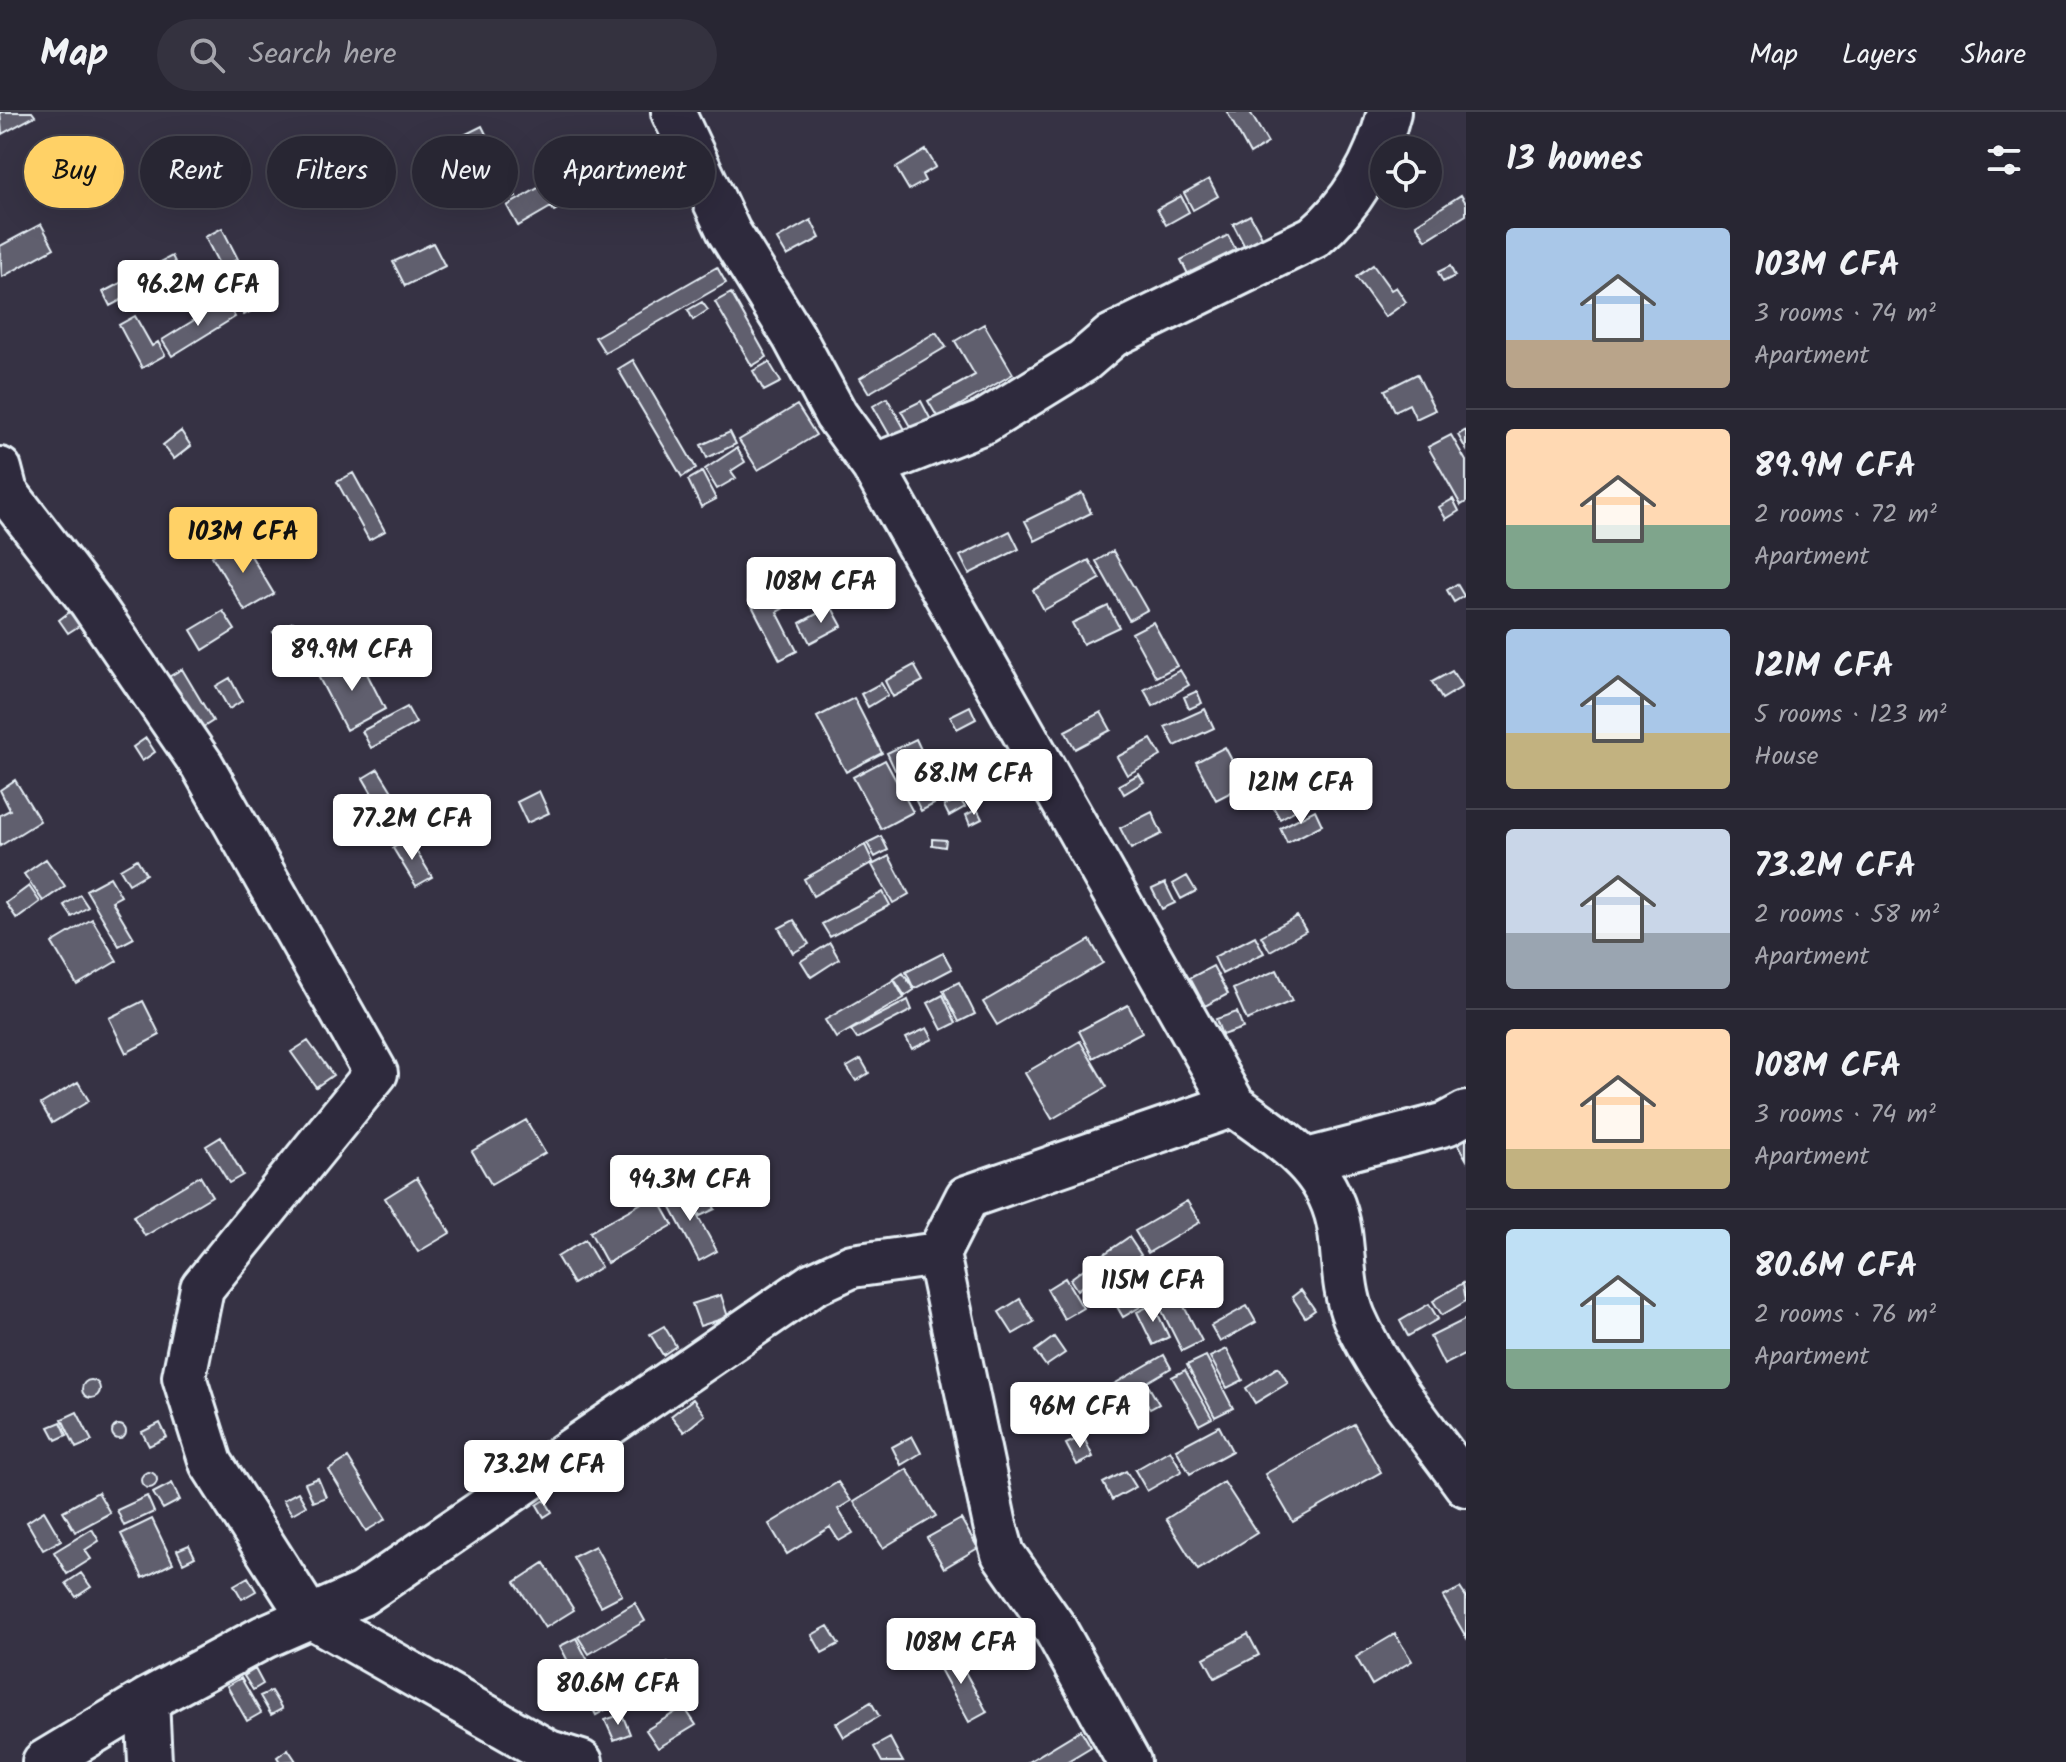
<!DOCTYPE html>
<html lang="en">
<head>
<meta charset="utf-8">
<style>
  :root { --surface:#282633; --page:#34323f; --text:#f1f3f6; --muted:#a5a5ac; --line:#44434e; --accent:#ffd166 }
  body { margin:0; font-family:Kalam,sans-serif; background:var(--page); color:var(--text); height:100vh; display:flex; flex-direction:column; font-size:30px; white-space:nowrap }
  * { box-sizing:border-box; margin:0 }
  p { font-size:26px; color:var(--muted) }
  .icon { flex:none; width:44px; height:44px; fill:none; stroke:currentColor; stroke-width:2; stroke-linecap:round; stroke-linejoin:round }
  .map { position:relative; flex:1; overflow:hidden }
  .panel { display:flex; flex-direction:column; background:var(--surface); width:600px }
  .panel>* { flex:none }
  .banner { position:absolute; left:24px; top:24px; width:760px; height:72px; display:flex; gap:16px }
  .controls { position:absolute; left:1370px; top:24px; display:grid; gap:16px }
  .controls a { display:grid; place-items:center; width:72px; height:72px; border-radius:50%; background:var(--surface); box-shadow:0 8px 32px #0002,0 0 0 2px var(--line); font-size:40px }
  .price { position:absolute; translate:-50% -68px; padding:0 18px; border-radius:8px; background:#fff; color:#222; font-size:26px; line-height:52px; filter:drop-shadow(0 2px 4px #0008) }
  .price::after { content:''; position:absolute; left:50%; top:48px; width:24px; height:18px; margin-left:-12px; background:inherit; clip-path:polygon(0 0,100% 0,50% 100%) }
  .price.on { background:var(--accent); color:#111 }
  ul { padding:0; list-style:none }
  li { display:flex; align-items:center; gap:24px; height:200px; padding:0 40px }
  li+li { border-top:2px solid var(--line) }
  li span { display:grid; place-items:center; flex:none; width:224px; height:160px; border-radius:8px; color:#555 }
  li>.icon { margin-inline-start:auto }
  span .icon { width:96px; height:96px; fill:#fffc; stroke-width:1 }
  li b { font-size:34px }
  h2 { display:flex; justify-content:space-between; align-items:center; height:96px; padding:0 40px; font-size:34px }
  .pill { padding:0 28px; border-radius:36px; background:var(--surface); box-shadow:0 8px 32px #0002,0 0 0 2px var(--line); font-size:28px; line-height:72px }
  .pill.on { background:var(--accent); color:#111 }
  header { display:flex; align-items:center; gap:48px; box-sizing:border-box; height:112px; padding:0 40px; background:var(--surface); border-bottom:2px solid var(--line) }
  header strong { font-size:38px }
  nav { display:flex; gap:44px; margin-inline-start:auto; font-size:28px }
  .search { width:560px; height:72px; background:var(--page); display:flex; align-items:center; gap:20px; box-sizing:border-box; padding:0 28px; border-radius:44px; color:var(--muted); font-size:30px }
  main { display:flex; flex:1; min-height:0 }
  .map>svg:first-child { display:block }
  .building { fill:#605e6e; stroke:#e8f1f8; stroke-width:2 }
  .lines { fill:none; stroke-linecap:round; stroke-linejoin:round }
  .minor-casing { stroke:#e8f1f8; stroke-width:48 }
  .minor { stroke:#2f2a3d; stroke-width:42 }
</style>
</head>
<body>
<header>
<strong>Map</strong>
<div class="search"><svg class="icon" aria-label="search" viewBox="0 0 24 24"><circle cx="10" cy="10" r="6"/><path d="M15 15l6 6"/></svg>Search here</div>
<nav><a>Map</a><a>Layers</a><a>Share</a></nav>
</header>
<main>
<div class="map">
<svg width="1466" height="1650" viewBox="0 0 1466 1650">
  <rect width="100%" height="100%" fill="#363244"/>
  <filter id="ink" filterUnits="userSpaceOnUse"><feTurbulence type="fractalNoise" baseFrequency=".0125" numOctaves="2"/><feDisplacementMap in="SourceGraphic" scale="16" xChannelSelector="R" yChannelSelector="G"/><feConvolveMatrix kernelMatrix="1 2 1 2 8 2 1 2 1" color-interpolation-filters="sRGB"/></filter>
  <g filter="url(#ink)">
    <path class="building" d="M0,0H32L35,4L2,22Z
      M1227,0H1250L1268,31L1250,42Z
      M482,14L516,84L507,88L499,72L486,78L460,25Z
      M926,38L936,55L922,63L925,69L909,78L896,56Z
      M580,52L591,72L571,83L574,88L554,99L551,95L518,114L507,94Z
      M1209,67L1218,84L1193,98L1184,81Z
      M1461,83L1466,91V103L1426,128L1416,112Z
      M1181,84L1189,100L1166,113L1157,97Z
      M1250,103L1262,125L1245,135L1233,112Z
      M811,108L820,126L787,144L777,127Z
      M41,112L54,136L2,165L0,134Z
      M222,116L238,147L221,156L205,125Z
      M1228,123L1236,138L1189,164L1181,148Z
      M433,131L445,154L405,174L393,150Z
      M172,144L179,158L110,194L103,180Z
      M1373,153L1391,178L1396,175L1406,190L1385,205L1356,165Z
      M1450,154L1455,164L1443,170L1438,160Z
      M717,155L726,171L605,241L595,225Z
      M258,180L265,192L244,203L238,191Z
      M731,181L767,245L752,254L715,190Z
      M225,189L235,205L172,244L162,228Z
      M702,190L708,198L693,208L688,198Z
      M135,204L152,234L158,230L165,243L142,256L119,213Z
      M984,212L1013,262L938,306L928,289L975,263L955,229Z
      M936,220L946,235L869,281L860,266Z
      M633,248L696,356L682,365L618,257Z
      M769,250L781,270L764,279L753,259Z
      M1417,262L1435,298L1416,307L1409,292L1395,299L1385,278Z
      M887,286L907,321L893,329L873,294Z
      M921,289L931,308L912,318L901,299Z
      M797,293L816,323L758,358L739,328Z
      M1466,318V337L1458,323Z
      M181,319L191,334L174,347L163,333Z
      M730,320L736,332L707,346L701,333Z
      M1451,323L1466,349V390L1461,393L1428,335Z
      M737,336L745,350L731,359L736,366L717,377L705,357Z
      M702,360L716,387L701,395L688,368Z
      M353,361L385,419L369,428L337,370Z
      M1082,381L1091,401L1035,429L1025,409Z
      M1453,387L1459,399L1446,407L1439,395Z
      M1010,419L1019,437L969,462L960,444Z
      M241,427L274,482L245,499L212,444Z
      M1113,439L1147,498L1129,508L1096,449Z
      M1089,448L1100,467L1044,498L1033,478Z
      M1457,472L1464,484L1454,490L1447,478Z
      M779,473L789,493L777,500L797,539L780,548L749,488Z
      M831,494L842,514L810,531L800,511Z
      M1108,494L1119,515L1083,532L1072,511Z
      M72,498L82,512L68,521L59,508Z
      M223,499L235,518L203,538L191,518Z
      M293,510L313,551L294,561L273,520Z
      M1153,510L1177,554L1156,565L1132,521Z
      M358,544L385,597L346,618L318,564Z
      M914,553L923,569L893,585L885,569Z
      M182,557L213,609L191,623L160,570Z
      M1180,558L1189,573L1153,594L1144,578Z
      M1452,559L1462,575L1442,587L1432,570Z
      M230,566L242,589L229,597L216,574Z
      M881,571L888,583L868,595L861,582Z
      M1197,579L1202,591L1189,597L1184,585Z
      M854,586L882,641L846,660L817,605Z
      M970,594L976,607L957,617L950,604Z
      M407,595L416,611L371,636L362,619Z
      M1205,597L1214,616L1175,634L1165,615Z
      M1101,600L1111,618L1075,637L1065,619Z
      M146,626L155,640L142,649L133,635Z
      M916,627L924,644L895,658L887,641Z
      M1151,627L1161,644L1127,663L1117,645Z
      M1225,635L1245,673L1216,688L1196,650Z
      M885,648L913,700L881,717L853,665Z
      M1322,651L1331,666L1315,675L1306,660Z
      M378,657L401,694L385,704L363,666Z
      M1139,662L1144,670L1124,682L1119,673Z
      M1290,662L1308,691L1280,707L1263,677Z
      M15,668L40,709L0,734V703L10,698L0,678Z
      M539,679L549,701L527,711L517,690Z
      M928,681L934,692L921,699L915,687Z
      M959,686L965,695L949,704L944,694Z
      M977,697L982,707L970,713L966,703Z
      M1315,698L1322,713L1287,731L1280,716Z
      M1152,700L1162,722L1131,737L1120,716Z
      M881,724L888,738L875,745L867,731Z
      M409,727L432,765L416,774L393,736Z
      M932,727L946,728L945,735L932,733Z
      M865,733L873,750L813,784L804,767Z
      M889,744L909,782L893,791L872,753Z
      M46,747L65,774L43,789L24,762Z
      M137,747L146,762L129,772L120,757Z
      M1187,764L1196,779L1181,787L1173,772Z
      M110,765L121,784L112,789L134,826L119,834L86,778Z
      M1165,771L1175,791L1162,797L1152,777Z
      M29,774L40,790L17,807L6,791Z
      M883,780L890,793L830,825L822,812Z
      M80,783L88,795L72,805L64,793Z
      M1297,804L1306,819L1270,839L1261,824Z
      M92,807L117,849L77,873L52,831Z
      M794,808L809,832L793,841L779,816Z
      M1255,824L1264,841L1222,862L1214,845Z
      M1090,828L1103,851L997,913L983,890Z
      M830,831L839,847L811,865L801,849Z
      M943,841L952,857L914,877L906,860Z
      M1213,854L1228,882L1205,894L1190,866Z
      M1277,858L1292,889L1247,908L1233,877Z
      M903,861L914,878L905,884L894,867Z
      M894,868L904,886L836,926L825,908Z
      M959,870L975,902L959,910L943,878Z
      M943,883L956,911L942,918L928,891Z
      M908,888L912,898L857,927L851,918Z
      M143,889L160,923L126,941L109,906Z
      M1128,893L1142,920L1093,946L1079,919Z
      M1237,900L1243,916L1222,923L1216,907Z
      M927,916L933,927L912,937L906,926Z
      M308,929L333,963L316,975L291,940Z
      M1080,929L1107,975L1052,1007L1025,961Z
      M861,947L869,961L856,969L847,955Z
      M78,970L89,989L52,1011L41,992Z
      M526,1008L545,1041L491,1072L472,1039Z
      M1466,1017V1047L1453,1024Z
      M221,1025L243,1063L229,1071L206,1034Z
      M719,1055L723,1063L711,1069L707,1060Z
      M200,1064L212,1084L145,1124L133,1104Z
      M699,1065L715,1097L700,1104L684,1073Z
      M417,1066L450,1121L418,1140L385,1086Z
      M680,1072L717,1139L699,1149L663,1081Z
      M656,1083L673,1113L607,1151L590,1120Z
      M1187,1089L1200,1110L1148,1141L1135,1119Z
      M1129,1125L1141,1143L1116,1160L1104,1142Z
      M585,1128L601,1155L573,1172L557,1145Z
      M1085,1156L1093,1166L1077,1178L1070,1167Z
      M1135,1163L1150,1189L1123,1205L1108,1179Z
      M1065,1166L1083,1196L1064,1207L1047,1177Z
      M1463,1171L1466,1189L1442,1203L1433,1189Z
      M1301,1178L1315,1198L1305,1205L1292,1185Z
      M721,1183L728,1205L700,1214L692,1192Z
      M1178,1183L1202,1229L1182,1239L1159,1193Z
      M1020,1187L1034,1210L1013,1222L999,1200Z
      M1153,1192L1169,1225L1153,1233L1137,1200Z
      M1429,1192L1438,1207L1408,1224L1400,1209Z
      M1247,1194L1256,1210L1220,1230L1211,1214Z
      M1466,1207V1242L1444,1253L1430,1225Z
      M664,1214L676,1234L663,1243L650,1222Z
      M1054,1225L1065,1241L1046,1254L1035,1239Z
      M1227,1237L1243,1268L1227,1276L1210,1245Z
      M1164,1243L1171,1256L1122,1285L1114,1272Z
      M1206,1244L1233,1296L1215,1305L1187,1253Z
      M1278,1255L1288,1271L1255,1291L1246,1276Z
      M1185,1258L1212,1306L1199,1313L1172,1265Z
      M82 1277a9 9 0 1 1 18 0a9 9 0 1 1-18 0Z
      M1149,1275L1159,1292L1150,1297L1140,1281Z
      M693,1287L705,1303L684,1320L671,1304Z
      M77,1300L92,1329L76,1336L62,1307Z
      M61,1310L67,1323L56,1328L49,1315Z
      M160,1311L167,1325L149,1334L142,1320Z
      M1354,1312L1381,1360L1293,1410L1265,1362Z
      M112 1320a7 7 0 1 1 14 0a7 7 0 1 1-14 0Z
      M1219,1314L1232,1339L1190,1362L1176,1337Z
      M912,1324L921,1341L901,1353L892,1335Z
      M1083,1324L1093,1345L1077,1353L1066,1332Z
      M1170,1338L1182,1359L1147,1379L1135,1358Z
      M348,1346L386,1407L366,1419L329,1358Z
      M907,1357L936,1404L883,1436L854,1390Z
      M1126,1359L1136,1375L1112,1388L1103,1371Z
      M141 1368a8 8 0 1 1 16 0a8 8 0 1 1-16 0Z
      M318,1366L326,1385L313,1390L305,1371Z
      M838,1370L851,1389L838,1397L853,1421L839,1429L830,1415L787,1442L769,1412Z
      M1224,1370L1257,1421L1198,1458L1166,1407Z
      M172,1371L180,1388L163,1397L153,1381Z
      M98,1380L110,1401L75,1420L63,1399Z
      M298,1380L306,1394L292,1402L283,1388Z
      M147,1384L154,1400L124,1414L117,1398Z
      M545,1388L552,1400L544,1405L537,1393Z
      M44,1399L61,1428L43,1438L27,1410Z
      M152,1407L173,1451L143,1466L121,1422Z
      M961,1407L978,1436L944,1456L927,1426Z
      M92,1417L99,1429L85,1438L91,1447L67,1462L54,1440Z
      M189,1433L195,1445L183,1451L177,1438Z
      M595,1434L622,1483L601,1494L573,1445Z
      M544,1451L574,1498L545,1516L515,1470Z
      M81,1461L91,1475L76,1485L66,1471Z
      M248,1465L256,1479L242,1487L234,1473Z
      M1460,1476L1466,1485V1525L1443,1485Z
      M635,1491L645,1509L589,1542L578,1525Z
      M828,1514L839,1532L822,1541L812,1523Z
      M1248,1522L1259,1543L1215,1566L1204,1546Z
      M1395,1522L1412,1549L1372,1573L1356,1545Z
      M576,1526L612,1594L596,1603L560,1534Z
      M953,1538L987,1600L969,1610L935,1548Z
      M668,1551L677,1568L665,1574L656,1558Z
      M255,1557L263,1572L253,1578L244,1564Z
      M241,1566L261,1601L247,1609L227,1574Z
      M271,1579L282,1597L271,1603L260,1584Z
      M871,1590L879,1604L844,1625L836,1611Z
      M684,1595L696,1613L658,1636L646,1618Z
      M622,1602L630,1622L614,1628L605,1608Z
      M1081,1618L1091,1635L1066,1650H1028Z
      M890,1626L899,1643L903,1650H882L874,1635Z
      M288,1637L296,1649L280,1650L277,1645Z"/>
    <g class="lines">
      <g class="minor-casing">
        <path id="minor" d="M673,0L729,120L794,225L836,303L873,354L1234,993C1282,1029 1331,1055 1340,1120C1344,1149 1343,1178 1354,1205C1380,1265 1428,1320 1466,1373
          M873,354L984,310L1083,249L1112,224L1314,125C1353,92 1377,49 1389,0
          M0,357L6,380L90,489L202,653L376,961L202,1176L184,1265L211,1351L308,1503L549,1640L581,1650
          M1307,1048L1446,1012L1466,1001
          M147,1588L150,1650
          M44,1650L147,1588L264,1525L362,1482L813,1172L852,1154L938,1142
          M1129,1650L1054,1515L1003,1442L995,1413L938,1142L967,1085L1234,993"/>
      </g>
      <use href="#minor" class="minor"/>
    </g>
  </g>
</svg>
<div class="controls">
<a><svg class="icon" aria-label="locate" viewBox="0 0 24 24"><circle cx="12" cy="12" r="6"/><path d="M12 2v4M12 18v4M2 12h4M18 12h4"/></svg></a>
</div>
<b class="price" style="left:198px;top:216px">96.2M CFA</b>
<b class="price on" style="left:243px;top:463px">103M CFA</b>
<b class="price" style="left:821px;top:513px">108M CFA</b>
<b class="price" style="left:352px;top:581px">89.9M CFA</b>
<b class="price" style="left:974px;top:705px">68.1M CFA</b>
<b class="price" style="left:1301px;top:714px">121M CFA</b>
<b class="price" style="left:412px;top:750px">77.2M CFA</b>
<b class="price" style="left:690px;top:1111px">94.3M CFA</b>
<b class="price" style="left:1153px;top:1212px">115M CFA</b>
<b class="price" style="left:1080px;top:1338px">96M CFA</b>
<b class="price" style="left:544px;top:1396px">73.2M CFA</b>
<b class="price" style="left:961px;top:1574px">108M CFA</b>
<b class="price" style="left:618px;top:1615px">80.6M CFA</b>
<div class="banner">
<a class="pill on">Buy</a>
<a class="pill">Rent</a>
<a class="pill">Filters</a>
<a class="pill">New</a>
<a class="pill">Apartment</a>
</div>
</div>
<section class="panel">
<h2>13 homes<svg class="icon" aria-label="filters" viewBox="0 0 24 24"><path d="M4 7h16M4 17h16"/><circle cx="9" cy="7" r="2"/><circle cx="15" cy="17" r="2"/></svg></h2>
<ul>
<li><span style="background:linear-gradient(#a9c7e8 70%,#b9a48a 0)"><svg class="icon" aria-label="home" viewBox="0 0 24 24"><path d="M3 11l9-7 9 7M6 9v11h12V9"/></svg></span><div><b>103M CFA</b><p>3 rooms · 74 m²</p><p>Apartment</p></div></li>
<li><span style="background:linear-gradient(#ffd9b3 60%,#7fa58c 0)"><svg class="icon" aria-label="home" viewBox="0 0 24 24"><path d="M3 11l9-7 9 7M6 9v11h12V9"/></svg></span><div><b>89.9M CFA</b><p>2 rooms · 72 m²</p><p>Apartment</p></div></li>
<li><span style="background:linear-gradient(#a9c7e8 65%,#c2b280 0)"><svg class="icon" aria-label="home" viewBox="0 0 24 24"><path d="M3 11l9-7 9 7M6 9v11h12V9"/></svg></span><div><b>121M CFA</b><p>5 rooms · 123 m²</p><p>House</p></div></li>
<li><span style="background:linear-gradient(#c9d6e8 65%,#9aa5b1 0)"><svg class="icon" aria-label="home" viewBox="0 0 24 24"><path d="M3 11l9-7 9 7M6 9v11h12V9"/></svg></span><div><b>73.2M CFA</b><p>2 rooms · 58 m²</p><p>Apartment</p></div></li>
<li><span style="background:linear-gradient(#ffd9b3 75%,#c2b280 0)"><svg class="icon" aria-label="home" viewBox="0 0 24 24"><path d="M3 11l9-7 9 7M6 9v11h12V9"/></svg></span><div><b>108M CFA</b><p>3 rooms · 74 m²</p><p>Apartment</p></div></li>
<li><span style="background:linear-gradient(#bfe0f5 75%,#7fa58c 0)"><svg class="icon" aria-label="home" viewBox="0 0 24 24"><path d="M3 11l9-7 9 7M6 9v11h12V9"/></svg></span><div><b>80.6M CFA</b><p>2 rooms · 76 m²</p><p>Apartment</p></div></li>
</ul>
</section>
</main>
</body>
</html>
